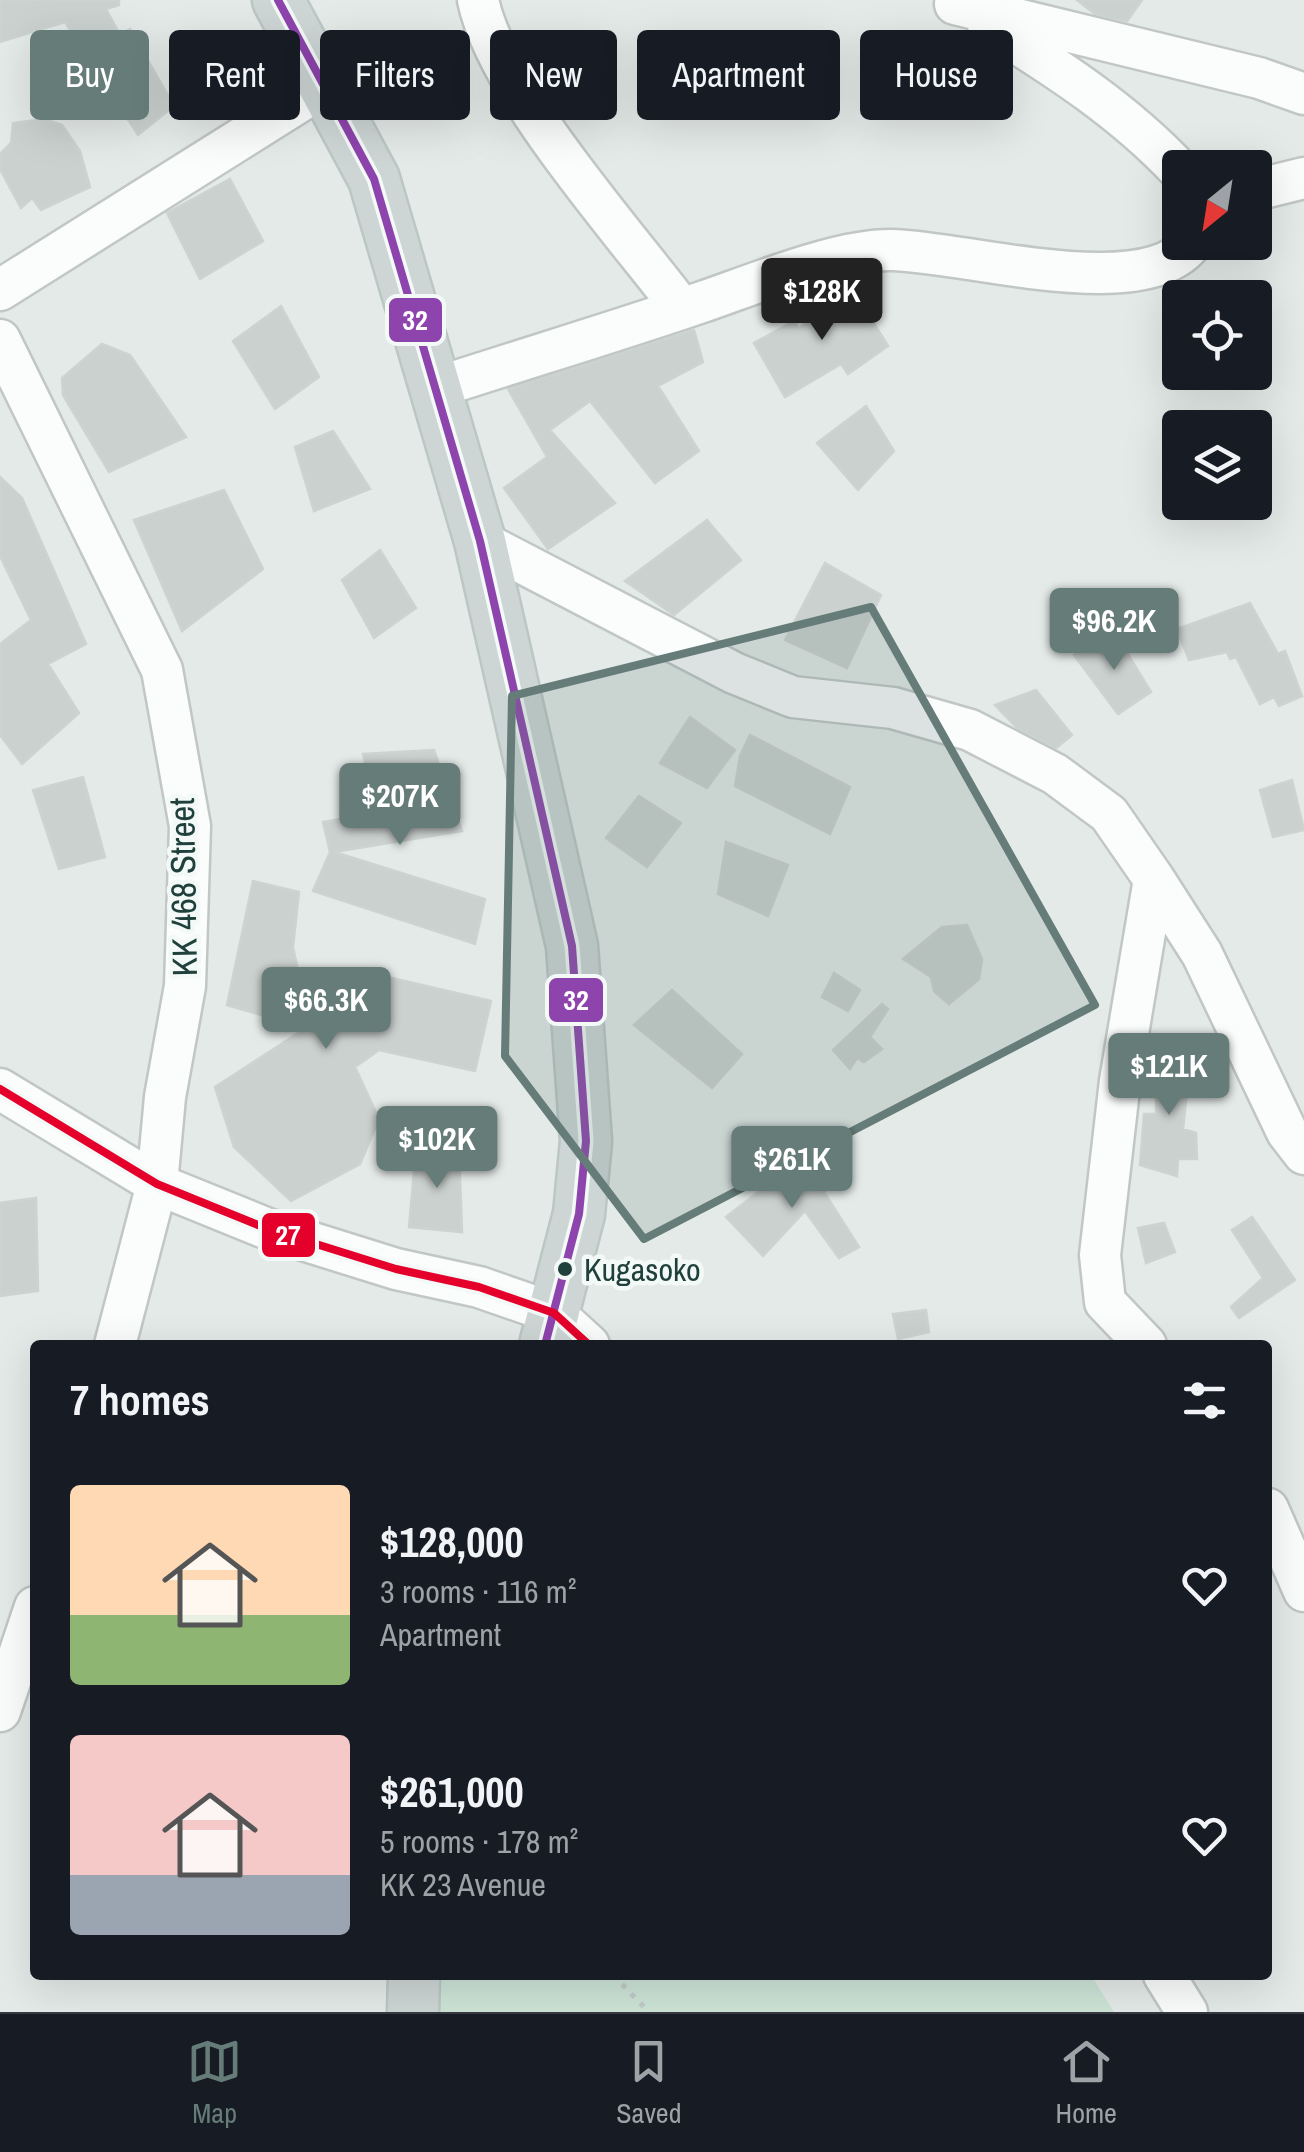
<!DOCTYPE html>
<html lang="en">
<head>
<meta charset="utf-8">
<style>
  :root { --surface:#171b24; --page:#242831; --text:#f1f3f6; --muted:#9ea1a6; --line:#363941; --accent:#657c78 }
  body { margin:0; font-family:"Archivo Narrow",sans-serif; background:var(--page); color:var(--text); height:100vh; display:flex; flex-direction:column; font-size:38px; white-space:nowrap }
  * { box-sizing:border-box; margin:0 }
  p { font-size:32px; color:var(--muted) }
  .icon { flex:none; width:55px; height:55px; fill:none; stroke:currentColor; stroke-width:2; stroke-linecap:round; stroke-linejoin:round }
  .map { position:relative; flex:1; overflow:hidden }
  .side { position:absolute; left:30px; top:1340px; width:1242px; height:640px; display:flex; flex-direction:column; background:var(--surface); border-radius:10px; box-shadow:0 10px 40px #0002 }
  .side>* { flex:none }
  .hud { position:absolute; left:30px; top:30px; width:1245px; height:90px; display:flex; gap:20px }
  .needle { width:65px; rotate:210deg }
  .fabs { position:absolute; left:1162px; top:150px; display:grid; gap:20px }
  .fabs a { display:grid; place-items:center; width:110px; height:110px; border-radius:10px; background:var(--surface); box-shadow:0 10px 40px #0002; font-size:50px }
  .price { position:absolute; translate:-50% -85px; padding:0 22px; border-radius:10px; background:var(--accent); color:#fff; font-size:32px; line-height:65px; filter:drop-shadow(0 2px 5px #0008) }
  .price::after { content:''; position:absolute; left:50%; top:60px; width:30px; height:22px; margin-left:-15px; background:inherit; clip-path:polygon(0 0,100% 0,50% 100%) }
  .price.active { background:#222; color:#fff }
  ul { padding:0; list-style:none }
  li { display:flex; align-items:center; gap:30px; height:250px; padding:0 40px }
  li span { display:grid; place-items:center; flex:none; width:280px; height:200px; border-radius:10px; color:#555 }
  li>.icon { margin-inline-start:auto }
  span .icon { width:120px; height:120px; fill:#fffc; stroke-width:1 }
  li b { font-size:42px }
  h2 { display:flex; justify-content:space-between; align-items:center; height:120px; padding:0 40px; font-size:42px }
  .tag { padding:0 35px; border-radius:10px; background:var(--surface); box-shadow:0 10px 40px #0002; font-size:35px; line-height:90px }
  .tag.active { background:var(--accent); color:#fff }
  .tab-bar { display:flex; justify-content:space-around; align-items:center; height:140px; border-top:2px solid var(--line); background:var(--surface); font-size:28px; color:var(--muted) }
  .tab-bar a { display:grid; justify-items:center; gap:5px }
  .tab-bar .active { color:var(--accent) }
  .map>svg:first-child { display:block }
  .green { fill:#cce4d7 }
  .building { fill:#cbd1cf; stroke:#cdd3d1; stroke-width:2.5 }
  .lines { fill:none; stroke-linecap:round; stroke-linejoin:round }
  .minor-casing { stroke:#c1c7c5; stroke-width:45 }
  .major-casing { stroke:#bcc7c5; stroke-width:55 }
  .path { stroke:#c0cac8; stroke-width:5; stroke-dasharray:5 8; stroke-linecap:butt }
  .minor { stroke:#fbfcfc; stroke-width:40 }
  .major { stroke:#cdd6d5; stroke-width:50 }
  .bus-1-casing { stroke:#f2f9f7; stroke-width:15 }
  .bus-2-casing { stroke:#f2f9f7; stroke-width:15 }
  .bus-1 { stroke:#8e44ad; stroke-width:8 }
  .bus-2 { stroke:#e4002b; stroke-width:8 }
  .marked { fill:#657c78; fill-opacity:0.2; stroke:#657c78; stroke-width:8; stroke-linejoin:round }
  .bus-dot { fill:#20403c; stroke:#f2f9f7; stroke-width:4 }
  .labels { text-anchor:middle; dominant-baseline:central; stroke-width:9; stroke-linejoin:round; paint-order:stroke }
  .bus-label { font-size:32px; fill:#20403c; stroke:#f2f9f7; text-anchor:start }
  .street-label { font-size:35px; fill:#20403c; stroke:#f2f9f7 }
  .line-badge { stroke:#f2f9f7; stroke-width:4 }
  .badge-label { font-size:28px; text-anchor:middle; font-weight:bold; fill:#fff }
</style>
</head>
<body>
<div class="map">
<svg width="1304" height="2012" viewBox="0 0 1304 2012">
  <rect width="100%" height="100%" fill="#e4eae8"/>
  <path class="green" d="M432,1975H1091L1114,2012H431Z"/>
  <path class="building" d="M0,0H119V5L106,9L120,35L130,29L174,106L138,135L65,22L0,42Z
    M1077,0H1142L1127,21L1095,14Z
    M44,119L62,125L80,151L90,187L41,210L32,198L21,208L0,169V154L11,143L13,123Z
    M230,179L263,241L200,279L167,213Z
    M848,282L888,346L848,374L841,364L785,397L754,343L794,321L799,329Z
    M281,306L319,377L275,409L233,341Z
    M694,330L703,362L658,386L699,451L655,483L590,401L550,430L615,503L548,549L504,488L547,457L508,389Z
    M102,344L130,355L186,437L109,472L63,395L62,378Z
    M866,406L894,451L858,490L817,443Z
    M333,431L370,489L314,511L295,447Z
    M0,477L22,498L86,644L48,664L79,713L22,764L0,735V644L31,620L0,556Z
    M224,490L263,569L182,631L134,520Z
    M707,520L741,560L674,615L625,581Z
    M380,550L416,608L374,638L342,580Z
    M825,563L881,595L847,668L785,640Z
    M1250,603L1278,654L1285,651L1302,696L1279,706L1274,697L1260,704L1236,657L1230,659L1227,652L1189,660L1177,629Z
    M1116,635L1151,692L1118,714L1074,655Z
    M1036,690L1072,735L1056,748L1017,728L995,705Z
    M690,717L735,750L707,788L660,763Z
    M750,735L850,787L830,834L735,786L740,756Z
    M434,750L462,831L334,852L485,899L475,944L313,891L330,852L323,822L378,813L363,754Z
    M83,777L105,857L59,869L33,790Z
    M1292,780L1304,830L1273,837L1260,790Z
    M639,796L681,823L647,867L606,838Z
    M726,842L788,865L768,916L718,894Z
    M253,881L299,892L293,947L300,980L364,996L370,973L491,1001L475,1071L379,1050L355,1067L379,1119L360,1164L291,1201L234,1147L215,1087L306,1028L227,1005Z
    M967,925L982,959L979,979L949,1004L934,991L931,977L903,959L942,927Z
    M834,973L860,990L848,1011L822,997Z
    M672,990L742,1054L712,1088L634,1025Z
    M882,1004L888,1009L870,1037L882,1049L864,1062L857,1058L850,1069L833,1050Z
    M1156,1056L1190,1058L1192,1093L1187,1092L1183,1129L1196,1133L1197,1159H1178L1177,1176L1140,1165L1144,1114H1156Z
    M416,1149L459,1150L462,1232L409,1227Z
    M802,1158L829,1188L824,1192L859,1247L839,1258L805,1211L763,1256L726,1217Z
    M36,1198L38,1291L0,1296V1203Z
    M1252,1217L1295,1280L1239,1318L1231,1307L1263,1278L1232,1230Z
    M1164,1223L1175,1252L1146,1263L1138,1228Z
    M926,1310L929,1332L898,1339L893,1314Z"/>
  <g class="lines">
    <g class="minor-casing">
      <path id="minor" d="M478,0C497,91 623,231 682,309
        M955,4L1259,78L1304,94
        M988,25C1057,68 1124,111 1180,171
        M1255,190L1304,178
        M0,290L326,85
        M0,340L162,670L190,826L185,986L165,1097L157,1184L115,1345
        M435,388C524,359 614,332 702,302C755,284 838,249 892,250C963,251 1148,306 1192,242
        M480,541L734,673L793,697L893,708L970,730L1055,774L1109,814L1154,879L1202,954L1287,1132L1304,1154
        M0,1089L157,1184L268,1229L396,1269L479,1287L554,1313L589,1345
        M1146,1345L1105,1302L1100,1255L1120,1081L1154,879
        M1268,1509L1304,1591
        M0,1711L35,1607
        M1164,1975L1187,2012"/>
    </g>
    <g class="major-casing">
      <path id="major" d="M278,0L374,179L480,541L572,946L586,1141L579,1214L545,1345
        M413,2012L414,1975"/>
    </g>
    <path class="path" d="M613,1975L649,2012"/>
    <use href="#minor" class="minor"/>
    <use href="#major" class="major"/>
    <g class="bus-1-casing">
      <path id="bus-1" d="M278,0L374,179L480,541L572,946L586,1141L579,1214L545,1345"/>
    </g>
    <g class="bus-2-casing">
      <path id="bus-2" d="M0,1089L157,1184L268,1229L396,1269L479,1287L554,1313L589,1345"/>
    </g>
    <use href="#bus-1" class="bus-1"/>
    <use href="#bus-2" class="bus-2"/>
  </g>
  <path class="marked" d="M871,607L1095,1005L644,1239L505,1056L512,696Z"/>
  <circle class="bus-dot" cx="565" cy="1269" r="9"/>
  <g class="labels">
    <g class="bus-label">
      <text x="584" y="1269">Kugasoko</text>
    </g>
    <g class="street-label">
      <text transform="translate(183 887) rotate(-91)">KK 468 Street</text>
    </g>
  </g>
  <g class="line-badge">
    <rect x="387" y="296" width="57" height="48" rx="10" fill="#8e44ad"/>
    <rect x="547" y="976" width="58" height="48" rx="10" fill="#8e44ad"/>
    <rect x="260" y="1211" width="57" height="48" rx="10" fill="#e4002b"/>
  </g>
  <g class="badge-label">
    <text x="415" y="330">32</text>
    <text x="576" y="1010">32</text>
    <text x="288" y="1245">27</text>
  </g>
</svg>
<div class="fabs">
<a><svg class="needle" viewBox="-14 -14 28 28"><path d="M0-13l5 13h-10z" fill="#e53935"/><path d="M0 13l5-13h-10z" fill="#9ea1a6"/></svg></a>
<a><svg class="icon" aria-label="locate" viewBox="0 0 24 24"><circle cx="12" cy="12" r="6"/><path d="M12 2v4M12 18v4M2 12h4M18 12h4"/></svg></a>
<a><svg class="icon" aria-label="layers" viewBox="0 0 24 24"><path d="M12 4l9 5-9 5-9-5zM3 14l9 5 9-5"/></svg></a>
</div>
<b class="price active" style="left:822px;top:343px">$128K</b>
<b class="price" style="left:1114px;top:673px">$96.2K</b>
<b class="price" style="left:400px;top:848px">$207K</b>
<b class="price" style="left:326px;top:1052px">$66.3K</b>
<b class="price" style="left:1169px;top:1118px">$121K</b>
<b class="price" style="left:437px;top:1191px">$102K</b>
<b class="price" style="left:792px;top:1211px">$261K</b>
<div class="hud">
<a class="tag active">Buy</a>
<a class="tag">Rent</a>
<a class="tag">Filters</a>
<a class="tag">New</a>
<a class="tag">Apartment</a>
<a class="tag">House</a>
</div>
<section class="side">
<h2>7 homes<svg class="icon" aria-label="filters" viewBox="0 0 24 24"><path d="M4 7h16M4 17h16"/><circle cx="9" cy="7" r="2"/><circle cx="15" cy="17" r="2"/></svg></h2>
<ul>
<li><span style="background:linear-gradient(#ffd9b3 65%,#8fb573 0)"><svg class="icon" aria-label="home" viewBox="0 0 24 24"><path d="M3 11l9-7 9 7M6 9v11h12V9"/></svg></span><div><b>$128,000</b><p>3 rooms · 116 m²</p><p>Apartment</p></div><svg class="icon" aria-label="heart" viewBox="0 0 24 24"><path d="M12 20l-8-8c-3-5 5-10 8-4 3-6 11-1 8 4z"/></svg></li>
<li><span style="background:linear-gradient(#f6c9c9 70%,#9aa5b1 0)"><svg class="icon" aria-label="home" viewBox="0 0 24 24"><path d="M3 11l9-7 9 7M6 9v11h12V9"/></svg></span><div><b>$261,000</b><p>5 rooms · 178 m²</p><p>KK 23 Avenue</p></div><svg class="icon" aria-label="heart" viewBox="0 0 24 24"><path d="M12 20l-8-8c-3-5 5-10 8-4 3-6 11-1 8 4z"/></svg></li>
</ul>
</section>
</div>
<nav class="tab-bar">
<a class="active"><svg class="icon" aria-label="map" viewBox="0 0 24 24"><path d="M3 6l6-2 6 2 6-2v14l-6 2-6-2-6 2zM9 4v14M15 6v14"/></svg>Map</a>
<a><svg class="icon" aria-label="saved" viewBox="0 0 24 24"><path d="M7 4h10v16l-5-4-5 4z"/></svg>Saved</a>
<a><svg class="icon" aria-label="home" viewBox="0 0 24 24"><path d="M3 11l9-7 9 7M6 9v11h12V9"/></svg>Home</a>
</nav>
</body>
</html>
